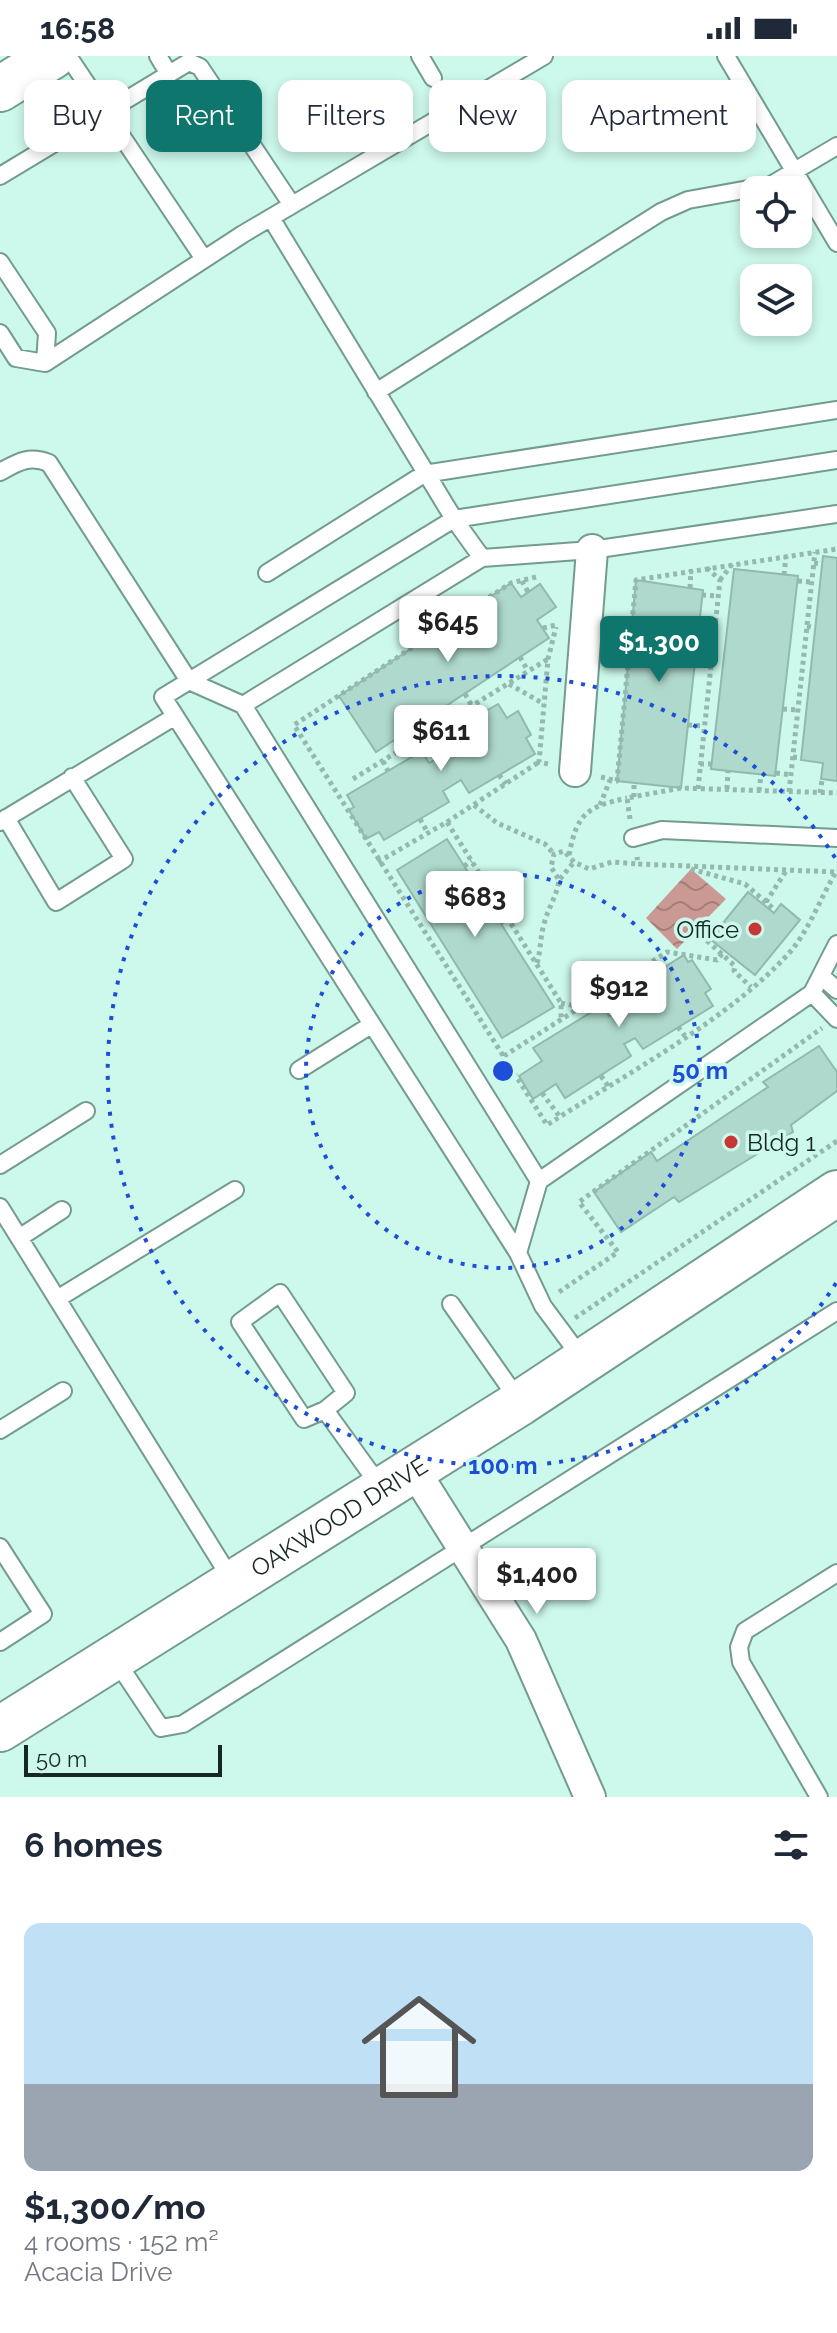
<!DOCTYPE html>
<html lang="en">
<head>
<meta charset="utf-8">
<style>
  :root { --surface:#fff; --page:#f2f2f3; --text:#1f2937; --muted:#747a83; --line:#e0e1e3; --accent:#0f766e }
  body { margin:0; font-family:Raleway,sans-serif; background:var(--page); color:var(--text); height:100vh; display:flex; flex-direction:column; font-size:30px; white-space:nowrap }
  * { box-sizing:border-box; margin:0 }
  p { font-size:26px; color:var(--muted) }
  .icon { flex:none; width:44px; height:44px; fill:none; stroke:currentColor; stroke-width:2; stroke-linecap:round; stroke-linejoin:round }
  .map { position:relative; height:1741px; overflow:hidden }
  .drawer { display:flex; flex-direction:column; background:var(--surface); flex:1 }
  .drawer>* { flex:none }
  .hud { position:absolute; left:24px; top:24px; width:790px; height:72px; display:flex; gap:16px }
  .fabs { position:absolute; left:740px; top:120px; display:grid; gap:16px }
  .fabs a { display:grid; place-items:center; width:72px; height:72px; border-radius:16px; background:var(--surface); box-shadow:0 4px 12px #0003; font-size:40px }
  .scale { position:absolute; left:24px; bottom:20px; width:198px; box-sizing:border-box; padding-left:8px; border:4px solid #172824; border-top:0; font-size:22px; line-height:28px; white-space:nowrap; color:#172824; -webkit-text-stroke:6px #cdf8ec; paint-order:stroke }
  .price { position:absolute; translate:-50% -68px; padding:0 18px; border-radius:8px; background:#fff; color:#222; font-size:26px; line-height:52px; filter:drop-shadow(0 2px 4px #0008) }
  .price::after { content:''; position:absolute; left:50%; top:48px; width:24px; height:18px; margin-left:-12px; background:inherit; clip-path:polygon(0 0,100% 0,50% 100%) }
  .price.on { background:var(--accent); color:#fff }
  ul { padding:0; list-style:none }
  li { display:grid; align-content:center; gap:16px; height:424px; padding:0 24px }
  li+li { border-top:2px solid var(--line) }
  li span { display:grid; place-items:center; height:248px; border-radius:16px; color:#555 }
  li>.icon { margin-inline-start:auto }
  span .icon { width:144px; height:144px; fill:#fffc; stroke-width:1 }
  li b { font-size:34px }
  h2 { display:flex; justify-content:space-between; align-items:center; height:96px; padding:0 24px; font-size:34px }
  .pill { padding:0 28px; border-radius:16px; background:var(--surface); box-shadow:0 4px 12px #0003; font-size:28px; line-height:72px }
  .pill.on { background:var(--accent); color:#fff }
  .status { display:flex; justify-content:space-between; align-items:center; height:56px; padding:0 40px; background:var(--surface); direction:ltr }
  .status svg { height:22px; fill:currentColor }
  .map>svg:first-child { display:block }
  .water { fill:url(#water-waves) }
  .building { fill:#afd9cd; stroke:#91baaf; stroke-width:2 }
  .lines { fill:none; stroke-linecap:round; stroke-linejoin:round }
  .lane-casing { stroke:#739b90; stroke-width:20 }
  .street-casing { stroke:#739b90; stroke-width:34 }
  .secondary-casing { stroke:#739b90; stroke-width:48 }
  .primary-casing { stroke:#739b90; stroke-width:48 }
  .path { stroke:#95b8af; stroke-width:5; stroke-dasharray:4 4; stroke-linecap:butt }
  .lane { stroke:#fff; stroke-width:16 }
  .street { stroke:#fff; stroke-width:30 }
  .secondary { stroke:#fff; stroke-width:44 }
  .primary { stroke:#fff; stroke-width:44 }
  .ring { fill:none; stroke:#1d4ed8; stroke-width:4; stroke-dasharray:4 8 }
  .poi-dot { fill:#c63736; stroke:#cdf8ec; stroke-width:3 }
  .labels { text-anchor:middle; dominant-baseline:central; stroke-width:7; stroke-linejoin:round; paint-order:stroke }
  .poi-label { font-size:24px; fill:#172824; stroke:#cdf8ec; text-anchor:end }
  .street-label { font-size:24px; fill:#172824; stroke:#cdf8ec }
  .centre { fill:#1d4ed8; stroke:#cdf8ec; stroke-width:4 }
  .ring-label { font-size:24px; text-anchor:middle; font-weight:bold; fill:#1d4ed8; stroke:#cdf8ec; stroke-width:7; stroke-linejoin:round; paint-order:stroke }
</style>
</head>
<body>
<div class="status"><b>16:58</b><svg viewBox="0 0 49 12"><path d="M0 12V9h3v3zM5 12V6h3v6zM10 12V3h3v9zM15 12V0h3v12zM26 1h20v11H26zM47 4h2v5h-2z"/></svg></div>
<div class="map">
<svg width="837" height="1741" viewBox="0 0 837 1741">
  <defs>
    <pattern id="water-waves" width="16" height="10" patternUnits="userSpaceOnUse" patternTransform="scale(2)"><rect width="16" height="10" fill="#cb9994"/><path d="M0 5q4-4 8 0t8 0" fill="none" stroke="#a47d79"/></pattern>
  </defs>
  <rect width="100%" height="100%" fill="#cdf8ec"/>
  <path class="water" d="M691,813L726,843L677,893L646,862Z"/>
  <path class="building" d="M823,500L837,502V725L821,723L823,707L801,704Z
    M734,513L798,520L775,720L711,713Z
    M636,524L703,534L681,732L617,725Z
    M511,527L521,541L540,528L556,551L537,564L549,582L376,696L339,640Z
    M498,648L507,662L518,655L531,679L526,682L535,698L469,737L461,724L443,735L449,746L384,784L379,776L366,783L349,754L354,751L347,739L422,695L429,707L443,699L435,685Z
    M447,783L554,951L502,982L397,814Z
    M748,836L774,857L781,848L800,864L755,919L710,883Z
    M684,899L688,906L692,904L711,933L705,937L713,950L643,993L635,982L624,988L631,1000L565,1042L556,1028L533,1043L519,1020L542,1005L533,992L603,949L609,960L619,954L613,943Z
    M819,990L837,1016V1035L791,1069L793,1076L679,1146L674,1141L621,1176L594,1136L651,1096L657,1105L768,1031L763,1026Z"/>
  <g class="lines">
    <g class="lane-casing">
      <path id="lane" d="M68,0L204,203
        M158,0L169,18
        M420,0L433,22
        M726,0L837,187
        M0,120L189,6L200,11L292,149
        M271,162L454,463L837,404
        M0,206L47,277L45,307
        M0,277L16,302L45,307L243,178L544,0
        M376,336L661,156L688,144L771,129L837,90
        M0,416C18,406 29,399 49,407L189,625L243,649
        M837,458L592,494L482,502L243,649L539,1125L812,937L837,888
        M482,502L454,463L163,641L518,1197L543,1250L583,1304
        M267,517L424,418L837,354
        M6,762L56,846L121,805L124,803L72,721
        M0,766L174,661
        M633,782L662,774L837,782
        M821,920L837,934
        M812,937L837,963
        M299,1014L371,969
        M0,1109L86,1055
        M0,1151L233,1526
        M19,1182L62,1154
        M518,1197L539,1125
        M57,1243L235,1134
        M451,1248L519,1345
        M325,1354L304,1363L240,1266L280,1237L346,1337L325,1354L382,1433
        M0,1374L63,1335
        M0,1491L43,1558L0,1586
        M115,1603L161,1672L183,1668L837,1255
        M819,1741L741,1606L739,1591L745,1575L837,1517"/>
    </g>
    <g class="street-casing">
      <path id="street" d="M575,715L592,494
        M414,1414L521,1584L590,1741"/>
    </g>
    <g class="secondary-casing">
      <g id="secondary">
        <path id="s1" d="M0,1673L520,1347L837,1137"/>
      </g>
    </g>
    <g class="primary-casing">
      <path id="primary" d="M0,33L53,0"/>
    </g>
    <path class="path" d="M814,507L822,508
      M784,519L786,500
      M536,521L511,527L294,669L547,1069C624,1019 730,963 790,896C809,874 821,841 836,816L638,808L637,801
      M720,524L733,507
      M522,525L528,536
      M798,525L811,526
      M690,532L691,514
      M702,539L718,540
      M807,570L815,572
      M543,572L556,569
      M520,601L528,615
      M695,602L711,603
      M509,628L544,648
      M465,638L472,650
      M783,653L798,654
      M460,658L466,667
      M688,669L704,670
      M408,674L414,686
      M793,701L801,702
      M383,705L388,715
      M548,708L539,706L548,603L556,571
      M700,708H711
      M776,717L791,719
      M499,719L506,728
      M601,721L617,725L636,524L837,493
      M353,723L548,603
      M698,733L720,524L707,512
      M727,733L728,715
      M759,735L761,719
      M789,736L815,496
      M820,737L822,724
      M634,741V727
      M474,749L497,767L545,788L554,798
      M600,749L610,724
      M420,763L428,777
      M630,763L627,742L681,732L837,737
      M447,766L539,706
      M569,799C577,757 587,751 627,742
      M378,806L447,766L561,947V964
      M464,810L472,805
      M691,813L745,828L775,854
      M560,823L574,806
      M766,846L786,815
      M500,867L508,862
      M695,874L735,910L734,915L751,931
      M537,907C541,894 540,881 544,868C548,852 557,840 559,824L551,811L554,798L564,795L574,806L589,813L612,806L638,808
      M561,947L580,951
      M678,971L685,980
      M504,1000L667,896L717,904L722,898
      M601,1020L608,1030
      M542,1037L560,1061
      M559,1236L618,1196L579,1146L822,972
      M575,1262L837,1085"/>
    <use href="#lane" class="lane"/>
    <use href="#street" class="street"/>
    <use href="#secondary" class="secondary"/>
    <use href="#primary" class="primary"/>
  </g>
  <g class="ring">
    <circle cx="503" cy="1015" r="197"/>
    <path d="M836 1227A395 395 0 1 1 836 803"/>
  </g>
  <g class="poi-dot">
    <circle cx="755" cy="873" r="8"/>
    <circle cx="731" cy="1086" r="8"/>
  </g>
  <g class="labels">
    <g class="poi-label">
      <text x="739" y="873">Office</text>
      <text x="747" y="1086" text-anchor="start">Bldg 1</text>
    </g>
    <g class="street-label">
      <text stroke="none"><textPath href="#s1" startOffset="400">OAKWOOD DRIVE</textPath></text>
    </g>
  </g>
  <circle cx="503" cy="1015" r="12" class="centre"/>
  <g class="ring-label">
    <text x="700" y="1023">50 m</text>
    <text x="503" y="1418">100 m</text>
  </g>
</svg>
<div class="fabs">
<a><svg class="icon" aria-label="locate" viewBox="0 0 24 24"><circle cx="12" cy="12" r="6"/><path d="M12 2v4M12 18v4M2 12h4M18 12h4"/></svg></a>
<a><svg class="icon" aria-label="layers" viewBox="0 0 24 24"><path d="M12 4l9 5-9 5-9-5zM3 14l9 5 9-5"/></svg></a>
</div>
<div class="scale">50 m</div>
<b class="price" style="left:448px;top:608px">$645</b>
<b class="price on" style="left:659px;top:628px">$1,300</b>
<b class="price" style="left:441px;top:717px">$611</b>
<b class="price" style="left:475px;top:883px">$683</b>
<b class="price" style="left:619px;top:973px">$912</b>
<b class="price" style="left:537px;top:1560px">$1,400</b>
<div class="hud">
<a class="pill">Buy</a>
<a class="pill on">Rent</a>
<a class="pill">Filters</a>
<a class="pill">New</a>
<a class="pill">Apartment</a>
</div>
</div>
<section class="drawer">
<h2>6 homes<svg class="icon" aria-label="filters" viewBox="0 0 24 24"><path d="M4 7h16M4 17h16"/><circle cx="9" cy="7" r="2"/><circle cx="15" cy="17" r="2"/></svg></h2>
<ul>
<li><span style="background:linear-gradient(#bfe0f5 65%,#9aa5b1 0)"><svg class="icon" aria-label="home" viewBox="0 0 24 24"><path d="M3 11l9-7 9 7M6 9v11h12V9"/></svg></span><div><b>$1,300/mo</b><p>4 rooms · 152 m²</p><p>Acacia Drive</p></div></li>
</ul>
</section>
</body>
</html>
